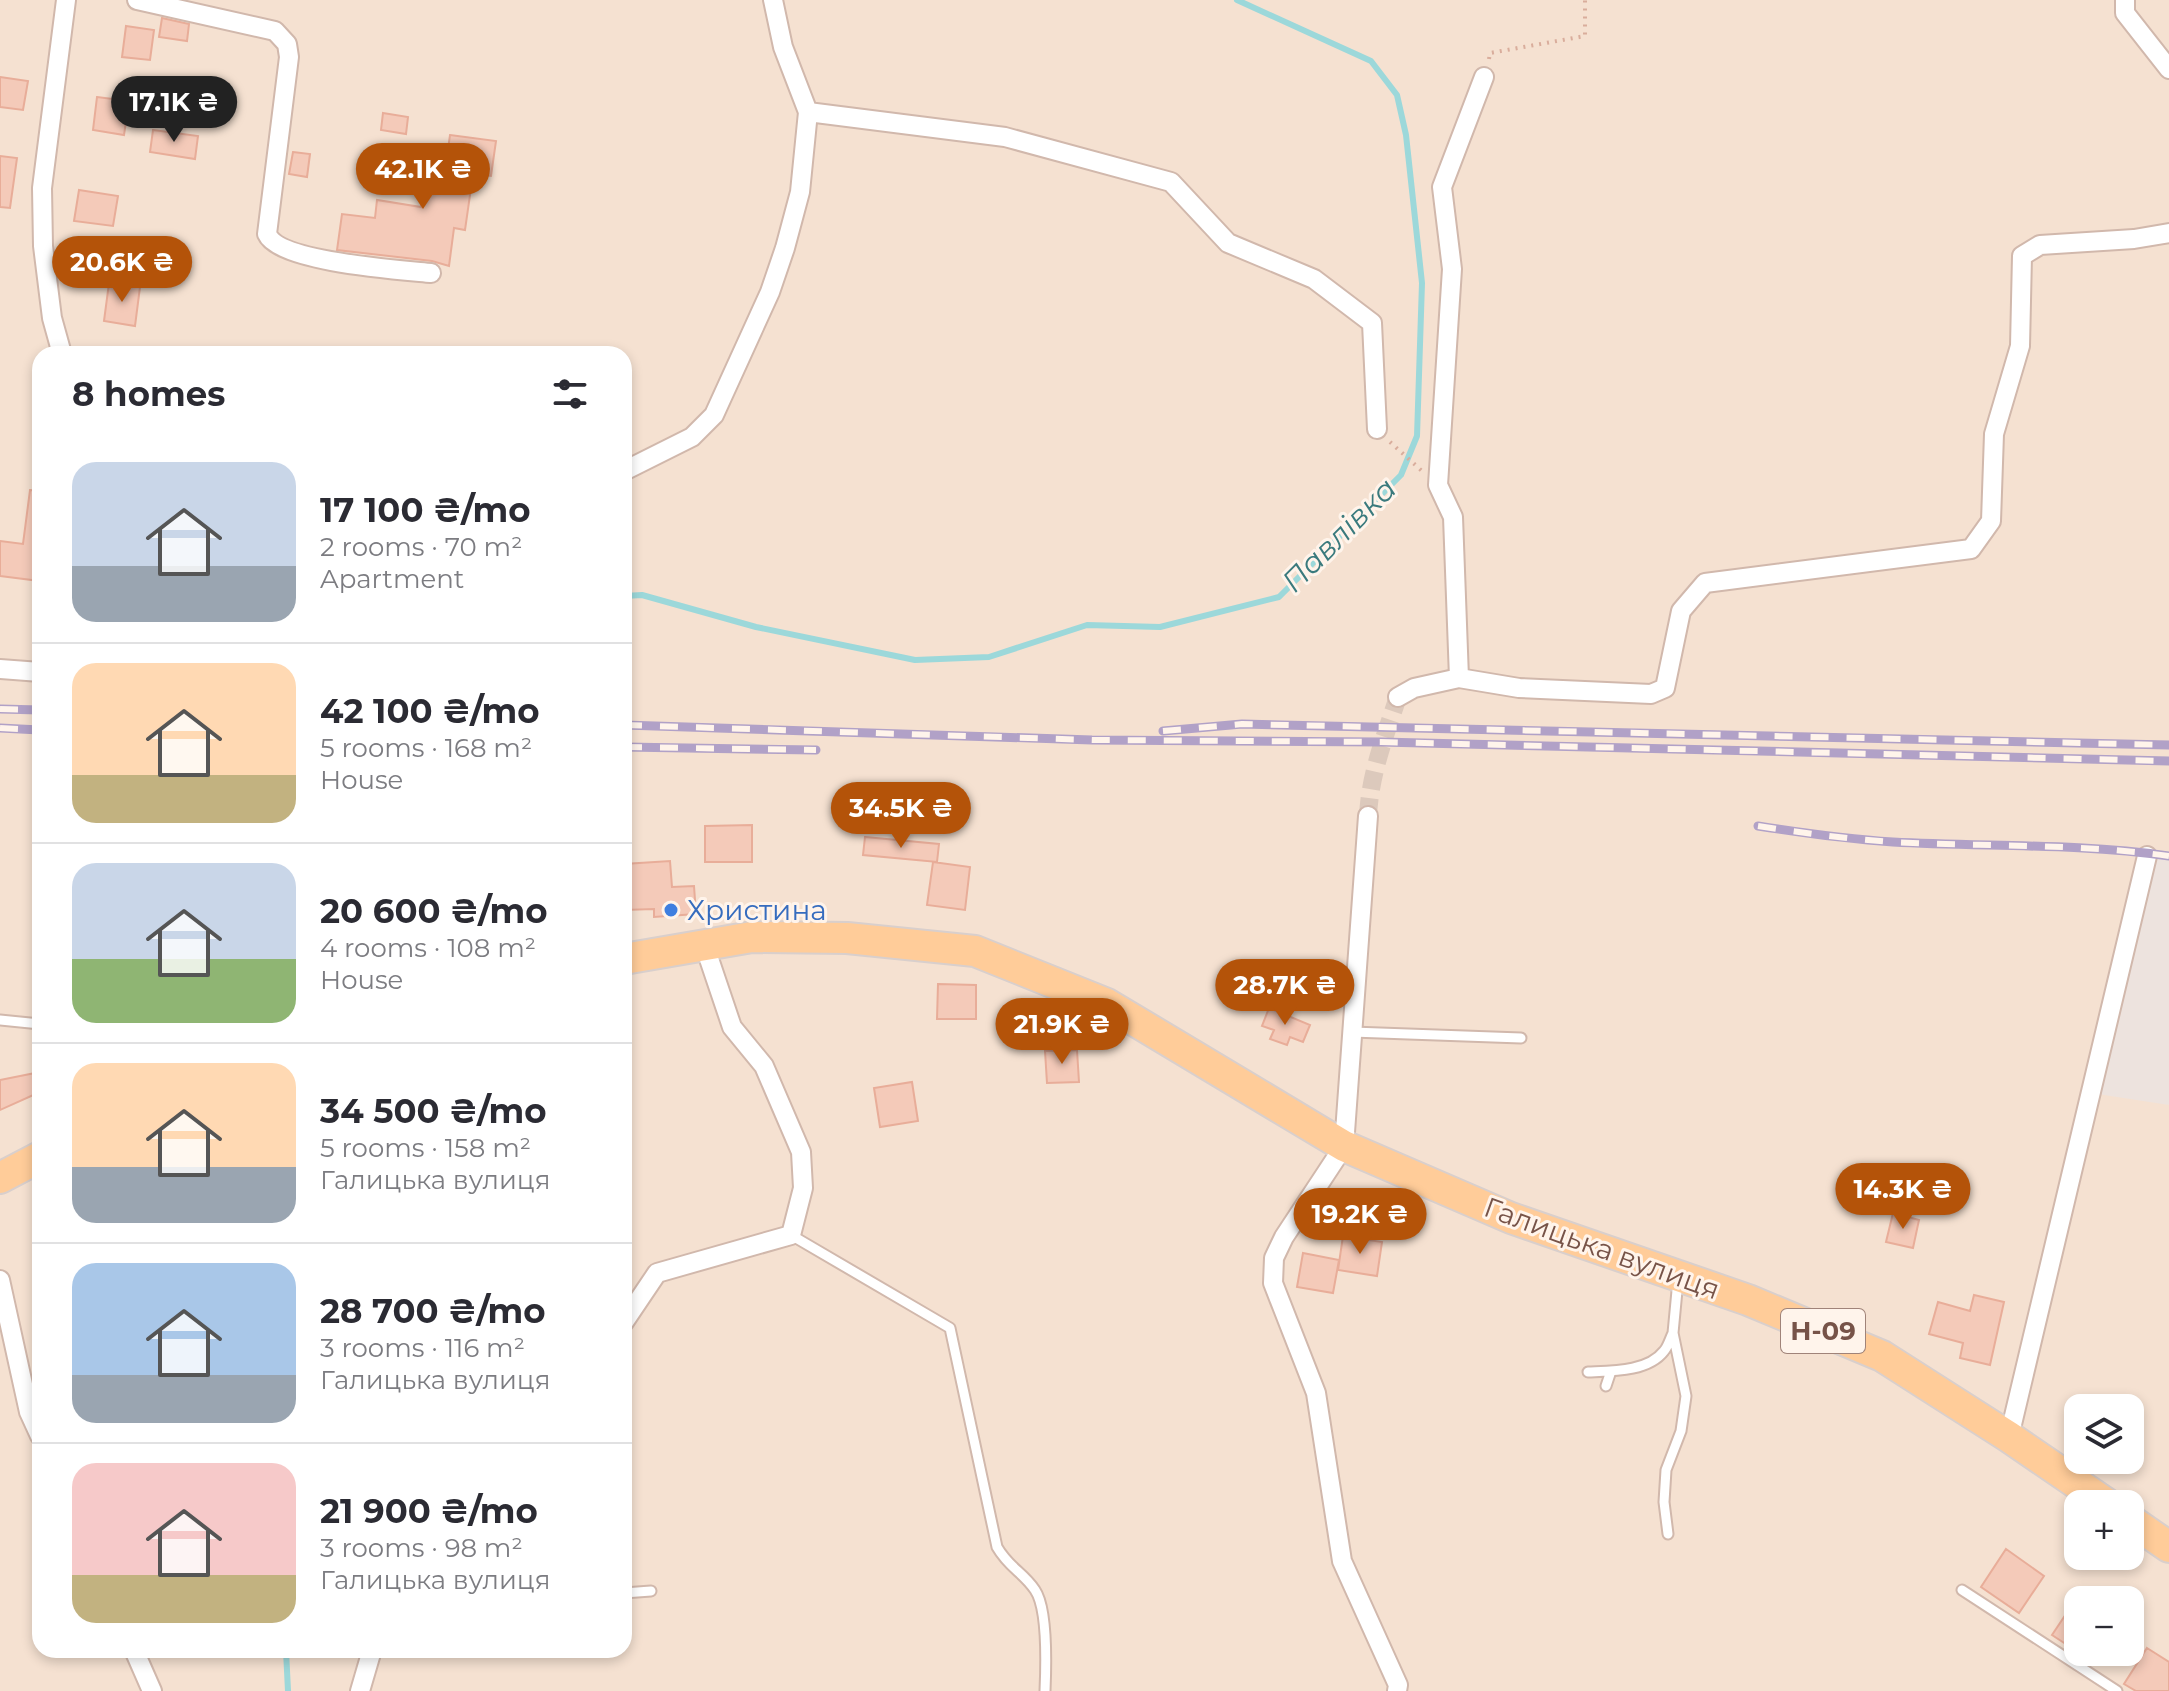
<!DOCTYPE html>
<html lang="en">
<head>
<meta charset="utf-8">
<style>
  :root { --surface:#fff; --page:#f7f7f7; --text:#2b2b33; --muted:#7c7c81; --line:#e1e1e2; --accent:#b45309 }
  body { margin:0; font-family:Montserrat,sans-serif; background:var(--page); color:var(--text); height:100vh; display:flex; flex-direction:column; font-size:30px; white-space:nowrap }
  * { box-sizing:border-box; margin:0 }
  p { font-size:26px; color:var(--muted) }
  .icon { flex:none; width:44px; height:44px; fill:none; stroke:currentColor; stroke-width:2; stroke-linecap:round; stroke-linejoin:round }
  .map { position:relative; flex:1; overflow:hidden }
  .side { position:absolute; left:32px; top:346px; width:600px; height:1312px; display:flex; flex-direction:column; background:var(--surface); border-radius:24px; box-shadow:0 4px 12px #0003 }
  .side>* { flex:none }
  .tools { position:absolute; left:2064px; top:1394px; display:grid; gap:16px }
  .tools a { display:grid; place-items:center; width:80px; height:80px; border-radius:16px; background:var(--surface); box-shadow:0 4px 12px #0003; font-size:40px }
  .price { position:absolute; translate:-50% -68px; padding:0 18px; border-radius:28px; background:var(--accent); color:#fff; font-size:26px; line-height:52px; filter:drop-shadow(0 2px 4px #0008) }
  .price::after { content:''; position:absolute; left:50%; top:48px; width:24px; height:18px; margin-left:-12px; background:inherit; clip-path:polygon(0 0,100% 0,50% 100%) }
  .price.current { background:#222; color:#fff }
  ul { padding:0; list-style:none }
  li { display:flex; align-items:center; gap:24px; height:200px; padding:0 40px }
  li+li { border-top:2px solid var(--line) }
  li span { display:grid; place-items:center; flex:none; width:224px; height:160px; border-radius:24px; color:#555 }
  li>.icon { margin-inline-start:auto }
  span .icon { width:96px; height:96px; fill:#fffc; stroke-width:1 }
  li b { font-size:34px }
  h2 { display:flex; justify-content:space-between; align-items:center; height:96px; padding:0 40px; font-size:34px }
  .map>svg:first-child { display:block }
  .residential { fill:#f5e1d1; fill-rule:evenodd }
  .industrial { fill:#ede3de }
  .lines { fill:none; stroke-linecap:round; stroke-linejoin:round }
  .stream { stroke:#9cd8da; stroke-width:6 }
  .building { fill:#f4cab9; stroke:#e8ad99; stroke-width:2 }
  .street-tunnel { stroke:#dcc9bc; stroke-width:18; stroke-dasharray:18 9; stroke-linecap:butt }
  .lane-casing { stroke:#d1b8ac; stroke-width:13 }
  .street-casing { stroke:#d1b8ac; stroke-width:22 }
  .primary-casing { stroke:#d9cfcc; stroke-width:34 }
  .path { stroke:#d9ad9c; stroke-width:4; stroke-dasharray:2 6; stroke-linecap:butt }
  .lane { stroke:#fff; stroke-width:9 }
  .street { stroke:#fff; stroke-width:18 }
  .primary { stroke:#fc9; stroke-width:30 }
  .rail-casing { stroke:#b1a1c7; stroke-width:9 }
  .rail { stroke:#fff4eb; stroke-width:6; stroke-dasharray:18; stroke-linecap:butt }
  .shop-dot { fill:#3f7fe0; stroke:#fff4eb; stroke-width:3 }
  .labels { text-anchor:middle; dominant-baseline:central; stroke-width:6; stroke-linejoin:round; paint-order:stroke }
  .shield { fill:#fff4eb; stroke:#a08379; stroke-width:2 }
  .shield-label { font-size:26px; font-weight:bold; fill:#775348 }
  .shop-label { font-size:28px; fill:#366cbe; stroke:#fff4eb; text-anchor:start }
  .street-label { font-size:28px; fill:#775348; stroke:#fff4eb }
  .water-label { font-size:30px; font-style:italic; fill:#3a7a7d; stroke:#fff4eb }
</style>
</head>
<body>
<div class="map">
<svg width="2169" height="1691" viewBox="0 0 2169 1691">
  <rect width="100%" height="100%" fill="#fdf0e3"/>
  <path class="residential" d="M0,0H2169V1691H0ZM40,354H624V1650H40ZM2078,1408H2130V1460H2078ZM2078,1504H2130V1556H2078ZM2078,1600H2130V1652H2078Z"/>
  <path class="industrial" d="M2147,856L2169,860V1105L2091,1093Z"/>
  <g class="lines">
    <path class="stream" d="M624,596L642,595L756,627L915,660L989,657L1087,625L1160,627L1279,597L1401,475L1417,436L1422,283L1406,135L1397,95L1371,61L1237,0
      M286,1650L288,1691"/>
  </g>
  <path class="building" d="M162,18L189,24L187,41L159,37Z
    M126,26L154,30L150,60L122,57Z
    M0,77L28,81L23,110L0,107Z
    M97,97L129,101L124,135L93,130Z
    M383,113L408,117L406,134L381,130Z
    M153,130L198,136L195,159L150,152Z
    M450,135L496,141L491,176L473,174L465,230L454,228L449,266L432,261L337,250L342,214L375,218L377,200L421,207L425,182L443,184Z
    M293,152L310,154L307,177L289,174Z
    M0,156L17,158L10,208L0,207Z
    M79,190L118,196L113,226L74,221Z
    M109,283L140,287L135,326L104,321Z
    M30,490L40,491V581L0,576V541L23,544Z
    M752,825V862H705V826Z
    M865,837L939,844L937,862L863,855Z
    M670,861L672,887L694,886L696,914L654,917V909L624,910V864Z
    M933,862L970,867L965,910L927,905Z
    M938,984L976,985V1019H937Z
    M1269,1008L1310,1025L1303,1042L1290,1037L1287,1045L1270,1039L1274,1030L1262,1026Z
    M1077,1050L1079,1082L1047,1083L1045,1051Z
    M40,1072V1092L0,1110V1080Z
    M912,1082L918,1121L880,1127L874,1088Z
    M1893,1213L1919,1220L1913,1248L1886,1242Z
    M1343,1236L1382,1242L1377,1276L1338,1270Z
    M1303,1253L1339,1260L1333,1293L1297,1287Z
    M1974,1295L2004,1302L1990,1365L1960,1358L1963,1343L1929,1334L1938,1302L1970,1311Z
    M2006,1549L2044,1576L2019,1613L1981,1587Z
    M2078,1596V1652L2052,1635Z
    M2147,1648L2169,1662V1691H2136L2124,1684Z"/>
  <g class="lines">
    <path class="street-tunnel" d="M1368,816C1370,774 1385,736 1398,697"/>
    <g class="lane-casing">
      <path id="lane" d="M0,1020L40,1024
        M1352,1032L1521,1038
        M791,1235L950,1328L997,1547C1009,1568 1023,1572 1035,1590C1048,1609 1046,1668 1045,1691
        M1588,1372C1611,1371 1648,1372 1664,1351C1668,1347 1670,1339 1673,1333
        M1606,1386L1611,1371
        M1668,1534L1664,1502L1666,1470L1681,1431L1686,1396L1673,1333L1678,1280
        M1962,1590L2117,1691
        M624,1593L651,1591"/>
    </g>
    <g class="street-casing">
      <path id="street" d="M137,0L275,31L287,44L289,57L267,234C279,262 401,270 431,273
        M2125,0V13L2169,69
        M1484,77L1442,187L1452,269L1438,485L1453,517L1459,678L1519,688L1651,694L1665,688L1681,611L1705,583L1971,549L1991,521L1994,434L2020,346L2022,256L2040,245L2134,239L2169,233
        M808,112L1005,137L1171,182L1228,243L1314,279L1372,323L1377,429
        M62,354L52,318L43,246L42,188L66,0
        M624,471L692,437L714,415L770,292L785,248L800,192L808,112L783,47L773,0
        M0,669L40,672
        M1398,697L1414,688L1459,678
        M1368,816L1344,1146L1284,1237L1274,1258L1273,1283L1316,1393L1342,1561L1398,1685L1397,1691
        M0,1280L29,1412L40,1436
        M624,1322L657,1273L791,1235L803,1188L801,1152L764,1066L732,1027L704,944
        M2009,1437L2147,856
        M134,1650L152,1691
        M360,1691L372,1650"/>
    </g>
    <g class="primary-casing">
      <path id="primary" d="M624,959L752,937L847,938L975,951L1107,1004L1344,1146L1511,1218L1748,1300L1882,1356L2009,1437L2107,1504
        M0,1178L40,1157
        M2130,1520L2169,1547"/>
    </g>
    <path class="path" d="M1489,59L1490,53L1585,36V0
      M1390,442L1422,471"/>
    <use href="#lane" class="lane"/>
    <use href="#street" class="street"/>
    <use href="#primary" class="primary"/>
    <g class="rail-casing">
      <path id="rail" d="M0,709L40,710
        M624,725L1092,740L1381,742L2169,761
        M0,728L40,730
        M1163,731L1242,724L2169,745
        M624,747L816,750
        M1758,826C1803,833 1847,839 1893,842C1985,847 2077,843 2169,856"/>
    </g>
    <use href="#rail" class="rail"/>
  </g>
  <circle class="shop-dot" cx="671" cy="910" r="8"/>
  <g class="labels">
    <rect class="shield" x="1781" y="1309" width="84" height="44" rx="6"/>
    <g class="shield-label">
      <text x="1823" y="1331">Н-09</text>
    </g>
    <g class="shop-label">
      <text x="687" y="910">Христина</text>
    </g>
    <g class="street-label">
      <text transform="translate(1602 1248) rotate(20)">Галицька вулиця</text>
    </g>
    <g class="water-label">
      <text transform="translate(1339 535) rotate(-45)">Павлівка</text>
    </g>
  </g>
</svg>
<div class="tools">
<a><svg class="icon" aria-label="layers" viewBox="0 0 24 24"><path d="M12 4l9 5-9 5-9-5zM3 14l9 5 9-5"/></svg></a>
<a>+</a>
<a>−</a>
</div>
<b class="price current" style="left:174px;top:144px">17.1K ₴</b>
<b class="price" style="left:423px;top:211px">42.1K ₴</b>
<b class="price" style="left:122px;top:304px">20.6K ₴</b>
<b class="price" style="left:901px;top:850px">34.5K ₴</b>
<b class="price" style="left:1285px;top:1027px">28.7K ₴</b>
<b class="price" style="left:1062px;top:1066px">21.9K ₴</b>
<b class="price" style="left:1903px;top:1231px">14.3K ₴</b>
<b class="price" style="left:1360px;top:1256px">19.2K ₴</b>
<section class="side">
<h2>8 homes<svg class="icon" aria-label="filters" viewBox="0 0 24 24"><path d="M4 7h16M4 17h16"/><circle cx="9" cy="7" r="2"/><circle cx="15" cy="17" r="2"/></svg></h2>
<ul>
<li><span style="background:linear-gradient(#c9d6e8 65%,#9aa5b1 0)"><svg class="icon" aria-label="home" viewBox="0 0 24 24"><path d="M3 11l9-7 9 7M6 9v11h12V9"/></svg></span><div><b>17 100 ₴/mo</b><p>2 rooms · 70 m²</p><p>Apartment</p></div></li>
<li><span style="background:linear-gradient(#ffd9b3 70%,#c2b280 0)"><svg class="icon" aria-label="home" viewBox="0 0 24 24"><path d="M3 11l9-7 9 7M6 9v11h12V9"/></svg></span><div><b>42 100 ₴/mo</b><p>5 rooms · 168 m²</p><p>House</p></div></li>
<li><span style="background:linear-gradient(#c9d6e8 60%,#8fb573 0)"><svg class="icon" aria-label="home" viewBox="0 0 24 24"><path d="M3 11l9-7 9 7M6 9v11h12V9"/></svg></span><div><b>20 600 ₴/mo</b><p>4 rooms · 108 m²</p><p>House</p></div></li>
<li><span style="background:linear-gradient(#ffd9b3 65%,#9aa5b1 0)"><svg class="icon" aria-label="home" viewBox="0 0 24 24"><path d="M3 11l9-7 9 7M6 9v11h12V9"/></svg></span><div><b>34 500 ₴/mo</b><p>5 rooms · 158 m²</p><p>Галицька вулиця</p></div></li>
<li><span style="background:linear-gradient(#a9c7e8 70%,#9aa5b1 0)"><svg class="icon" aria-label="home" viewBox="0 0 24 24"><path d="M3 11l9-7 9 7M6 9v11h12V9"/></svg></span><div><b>28 700 ₴/mo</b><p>3 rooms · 116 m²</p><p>Галицька вулиця</p></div></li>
<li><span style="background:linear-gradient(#f6c9c9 70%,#c2b280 0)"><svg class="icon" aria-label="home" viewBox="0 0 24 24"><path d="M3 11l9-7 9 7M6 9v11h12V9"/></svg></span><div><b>21 900 ₴/mo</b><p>3 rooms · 98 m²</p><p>Галицька вулиця</p></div></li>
</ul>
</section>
</div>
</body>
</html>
